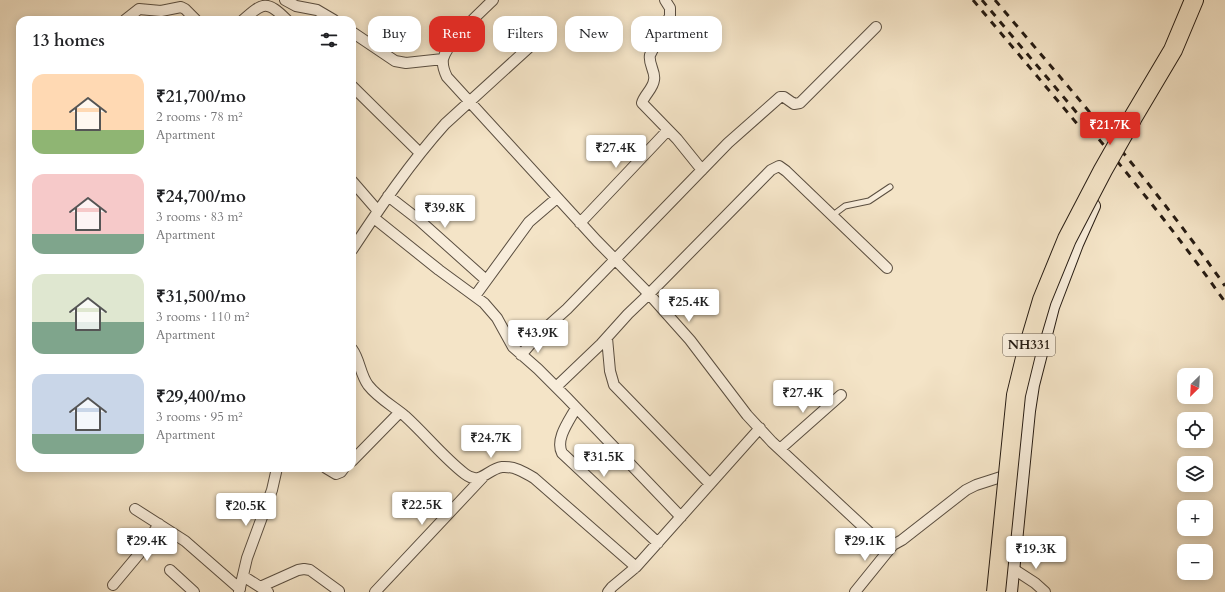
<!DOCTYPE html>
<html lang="en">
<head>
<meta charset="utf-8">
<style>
  :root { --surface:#fff; --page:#f6f6f6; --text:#202124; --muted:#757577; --accent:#d93025 }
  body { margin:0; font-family:Cardo,serif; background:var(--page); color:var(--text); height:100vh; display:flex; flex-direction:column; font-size:15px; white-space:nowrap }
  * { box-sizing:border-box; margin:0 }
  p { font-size:13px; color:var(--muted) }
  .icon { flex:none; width:22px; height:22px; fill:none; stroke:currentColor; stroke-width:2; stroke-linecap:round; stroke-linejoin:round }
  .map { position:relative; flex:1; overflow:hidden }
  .side { position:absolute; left:16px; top:16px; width:340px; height:456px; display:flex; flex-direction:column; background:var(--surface); border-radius:12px; box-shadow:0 2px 10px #0003 }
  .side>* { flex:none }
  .hud { position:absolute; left:368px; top:16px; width:380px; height:36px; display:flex; gap:8px }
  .needle { width:26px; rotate:204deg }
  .controls { position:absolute; left:1177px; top:368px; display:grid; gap:8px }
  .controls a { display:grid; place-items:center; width:36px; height:36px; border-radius:8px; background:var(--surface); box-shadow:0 2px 10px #0003; font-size:20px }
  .price { position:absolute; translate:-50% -34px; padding:0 9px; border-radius:4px; background:#fff; color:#222; font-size:13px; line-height:26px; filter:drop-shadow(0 1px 2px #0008) }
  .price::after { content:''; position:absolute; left:50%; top:24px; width:12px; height:9px; margin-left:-6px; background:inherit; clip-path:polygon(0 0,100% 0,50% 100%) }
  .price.selected { background:var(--accent); color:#fff }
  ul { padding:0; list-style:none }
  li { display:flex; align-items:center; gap:12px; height:100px; padding:0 16px }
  li span { display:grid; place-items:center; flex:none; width:112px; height:80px; border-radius:12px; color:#555 }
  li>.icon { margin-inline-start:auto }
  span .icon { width:48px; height:48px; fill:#fffc; stroke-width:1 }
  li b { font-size:17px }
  h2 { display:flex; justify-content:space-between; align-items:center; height:48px; padding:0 16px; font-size:17px }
  .tag { padding:0 14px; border-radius:12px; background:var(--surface); box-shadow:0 2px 10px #0003; font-size:14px; line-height:36px }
  .tag.selected { background:var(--accent); color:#fff }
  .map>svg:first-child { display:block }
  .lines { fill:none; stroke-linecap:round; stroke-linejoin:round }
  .lane-casing { stroke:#5a4e40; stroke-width:7 }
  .street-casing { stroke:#5a4e40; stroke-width:12 }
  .secondary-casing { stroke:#271c13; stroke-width:16 }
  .highway-casing { stroke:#271c13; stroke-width:20 }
  .lane { stroke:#f8eddb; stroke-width:5 }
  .street { stroke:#f8eddb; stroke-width:10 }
  .secondary { stroke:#f8eddb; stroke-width:14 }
  .highway { stroke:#f4e4c7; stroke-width:18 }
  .rail { stroke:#271c13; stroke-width:3; stroke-dasharray:7 7; stroke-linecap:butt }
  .highway-bridge-casing { stroke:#271c13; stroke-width:20; stroke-linecap:butt }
  .highway-bridge { stroke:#f4e4c7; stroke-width:18 }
  .labels { text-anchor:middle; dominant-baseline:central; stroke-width:4; stroke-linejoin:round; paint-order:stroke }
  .shield { fill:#f8eddb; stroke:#665b4f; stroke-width:1 }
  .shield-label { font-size:13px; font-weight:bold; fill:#271c13 }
</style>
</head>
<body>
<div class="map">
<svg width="1225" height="592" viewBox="0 0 1225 592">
  <rect width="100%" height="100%" fill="#f4e4c7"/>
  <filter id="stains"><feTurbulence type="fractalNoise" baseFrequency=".005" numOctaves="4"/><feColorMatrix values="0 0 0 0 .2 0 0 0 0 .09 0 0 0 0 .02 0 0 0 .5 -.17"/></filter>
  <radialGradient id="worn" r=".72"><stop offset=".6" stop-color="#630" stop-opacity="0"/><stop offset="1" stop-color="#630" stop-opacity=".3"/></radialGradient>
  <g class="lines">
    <g class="lane-casing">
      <path id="lane" d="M833,215L845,206L869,201L890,187"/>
    </g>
    <g class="street-casing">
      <path id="street" d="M285,0L296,6L317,10L334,20
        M493,0C479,14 448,41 443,59C442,66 444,71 447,77L597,241L649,294L690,340L747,415L772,442L871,534L880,541L893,545L902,540L966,490L976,485L1004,476
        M665,0L670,8V16L650,55C648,64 656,72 654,80C653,89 644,95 642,103L677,139L702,170
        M125,20L139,9L161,11L181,7L185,9L196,20
        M243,20C263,2 267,0 287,20
        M352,32L395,61L406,63L443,59
        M352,86L420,153
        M352,181L378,211
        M388,196L419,220L486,280
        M374,218L439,270L484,303L497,318L513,347L538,369L567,398L681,517
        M580,223L668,130
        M352,250C381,206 410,163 445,124L536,41
        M475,296L529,222L557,198
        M607,338L610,371L614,385L710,484
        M352,349C360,360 360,374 368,385C378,398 393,406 405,416C426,435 443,457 465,474C481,486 487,469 502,467C514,466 524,472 534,478L636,567
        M521,355L539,334L567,309L728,143L780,97H784L794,104L800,103L876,27
        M556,387L601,344L628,314L649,294L771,170L779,166L786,171L887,268
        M576,408C569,421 555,439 562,453L658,543
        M780,449L841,395
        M352,461L400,412
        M326,468L336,474L341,472L344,468
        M135,509L185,541L240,589
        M1012,568L1035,583L1045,592
        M170,570L194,592
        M243,576L268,592
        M113,585L139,554L159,524
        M260,587L298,570L304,569L310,570L339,591
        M239,592L247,558L272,490L277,468
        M375,592L483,477
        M608,592L612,587L636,567L760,428
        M855,592L893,545"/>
    </g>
    <g class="secondary-casing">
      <path id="secondary" d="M1010,592L1028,411L1032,385L1052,307L1076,244L1093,206"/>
    </g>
    <g class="highway-casing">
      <path id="highway" d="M1132,119L1173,50L1194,0"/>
    </g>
    <use href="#lane" class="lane"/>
    <use href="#street" class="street"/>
    <use href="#secondary" class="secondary"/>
    <use href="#highway" class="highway"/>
    <path class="rail" d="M973,0L1079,126
      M982,0C1064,99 1151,196 1225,302
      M995,0C1074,94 1155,186 1225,286"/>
    <g class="highway-bridge-casing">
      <path id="highway-bridge" d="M996,592L1016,395L1026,354L1042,300L1067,239L1103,170L1132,119"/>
    </g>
    <use href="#highway-bridge" class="highway-bridge"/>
  </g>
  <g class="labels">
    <rect class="shield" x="1003" y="334" width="52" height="22" rx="3"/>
    <g class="shield-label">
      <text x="1029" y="345">NH331</text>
    </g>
  </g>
  <rect width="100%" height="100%" filter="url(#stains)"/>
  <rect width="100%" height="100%" fill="url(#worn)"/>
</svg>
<div class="controls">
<a><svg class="needle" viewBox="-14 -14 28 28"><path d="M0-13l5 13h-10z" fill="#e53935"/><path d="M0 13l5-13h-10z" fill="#757577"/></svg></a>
<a><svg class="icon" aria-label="locate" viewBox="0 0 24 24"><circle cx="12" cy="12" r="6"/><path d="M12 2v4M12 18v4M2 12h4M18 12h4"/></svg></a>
<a><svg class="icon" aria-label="layers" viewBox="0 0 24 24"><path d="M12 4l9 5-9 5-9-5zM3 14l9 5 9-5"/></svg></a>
<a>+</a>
<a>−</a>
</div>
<b class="price selected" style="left:1110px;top:146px">₹21.7K</b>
<b class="price" style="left:616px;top:169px">₹27.4K</b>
<b class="price" style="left:445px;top:229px">₹39.8K</b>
<b class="price" style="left:689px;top:323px">₹25.4K</b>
<b class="price" style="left:538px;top:354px">₹43.9K</b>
<b class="price" style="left:803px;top:414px">₹27.4K</b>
<b class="price" style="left:491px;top:459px">₹24.7K</b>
<b class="price" style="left:604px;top:478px">₹31.5K</b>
<b class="price" style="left:422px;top:526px">₹22.5K</b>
<b class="price" style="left:246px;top:527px">₹20.5K</b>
<b class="price" style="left:147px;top:562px">₹29.4K</b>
<b class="price" style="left:865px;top:562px">₹29.1K</b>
<b class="price" style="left:1036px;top:570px">₹19.3K</b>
<div class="hud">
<a class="tag">Buy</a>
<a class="tag selected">Rent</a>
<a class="tag">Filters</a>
<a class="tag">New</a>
<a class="tag">Apartment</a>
</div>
<section class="side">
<h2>13 homes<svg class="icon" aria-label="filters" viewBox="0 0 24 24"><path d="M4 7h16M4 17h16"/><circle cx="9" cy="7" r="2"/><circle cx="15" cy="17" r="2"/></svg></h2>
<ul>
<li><span style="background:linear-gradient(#ffd9b3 70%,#8fb573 0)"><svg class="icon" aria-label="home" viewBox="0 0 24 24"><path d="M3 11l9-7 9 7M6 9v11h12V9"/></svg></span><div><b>₹21,700/mo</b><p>2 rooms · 78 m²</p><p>Apartment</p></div></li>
<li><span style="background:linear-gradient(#f6c9c9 75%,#7fa58c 0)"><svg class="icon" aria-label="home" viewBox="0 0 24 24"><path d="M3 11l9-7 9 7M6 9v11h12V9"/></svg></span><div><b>₹24,700/mo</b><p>3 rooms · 83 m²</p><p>Apartment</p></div></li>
<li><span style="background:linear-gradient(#dfe7d0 60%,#7fa58c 0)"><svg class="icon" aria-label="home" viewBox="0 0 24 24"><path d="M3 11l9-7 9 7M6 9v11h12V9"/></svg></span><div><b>₹31,500/mo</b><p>3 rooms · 110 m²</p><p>Apartment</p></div></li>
<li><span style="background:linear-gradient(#c9d6e8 75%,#7fa58c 0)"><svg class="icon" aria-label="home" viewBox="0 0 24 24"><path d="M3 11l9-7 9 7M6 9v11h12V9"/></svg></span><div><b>₹29,400/mo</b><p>3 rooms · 95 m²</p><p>Apartment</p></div></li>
</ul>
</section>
</div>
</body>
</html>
